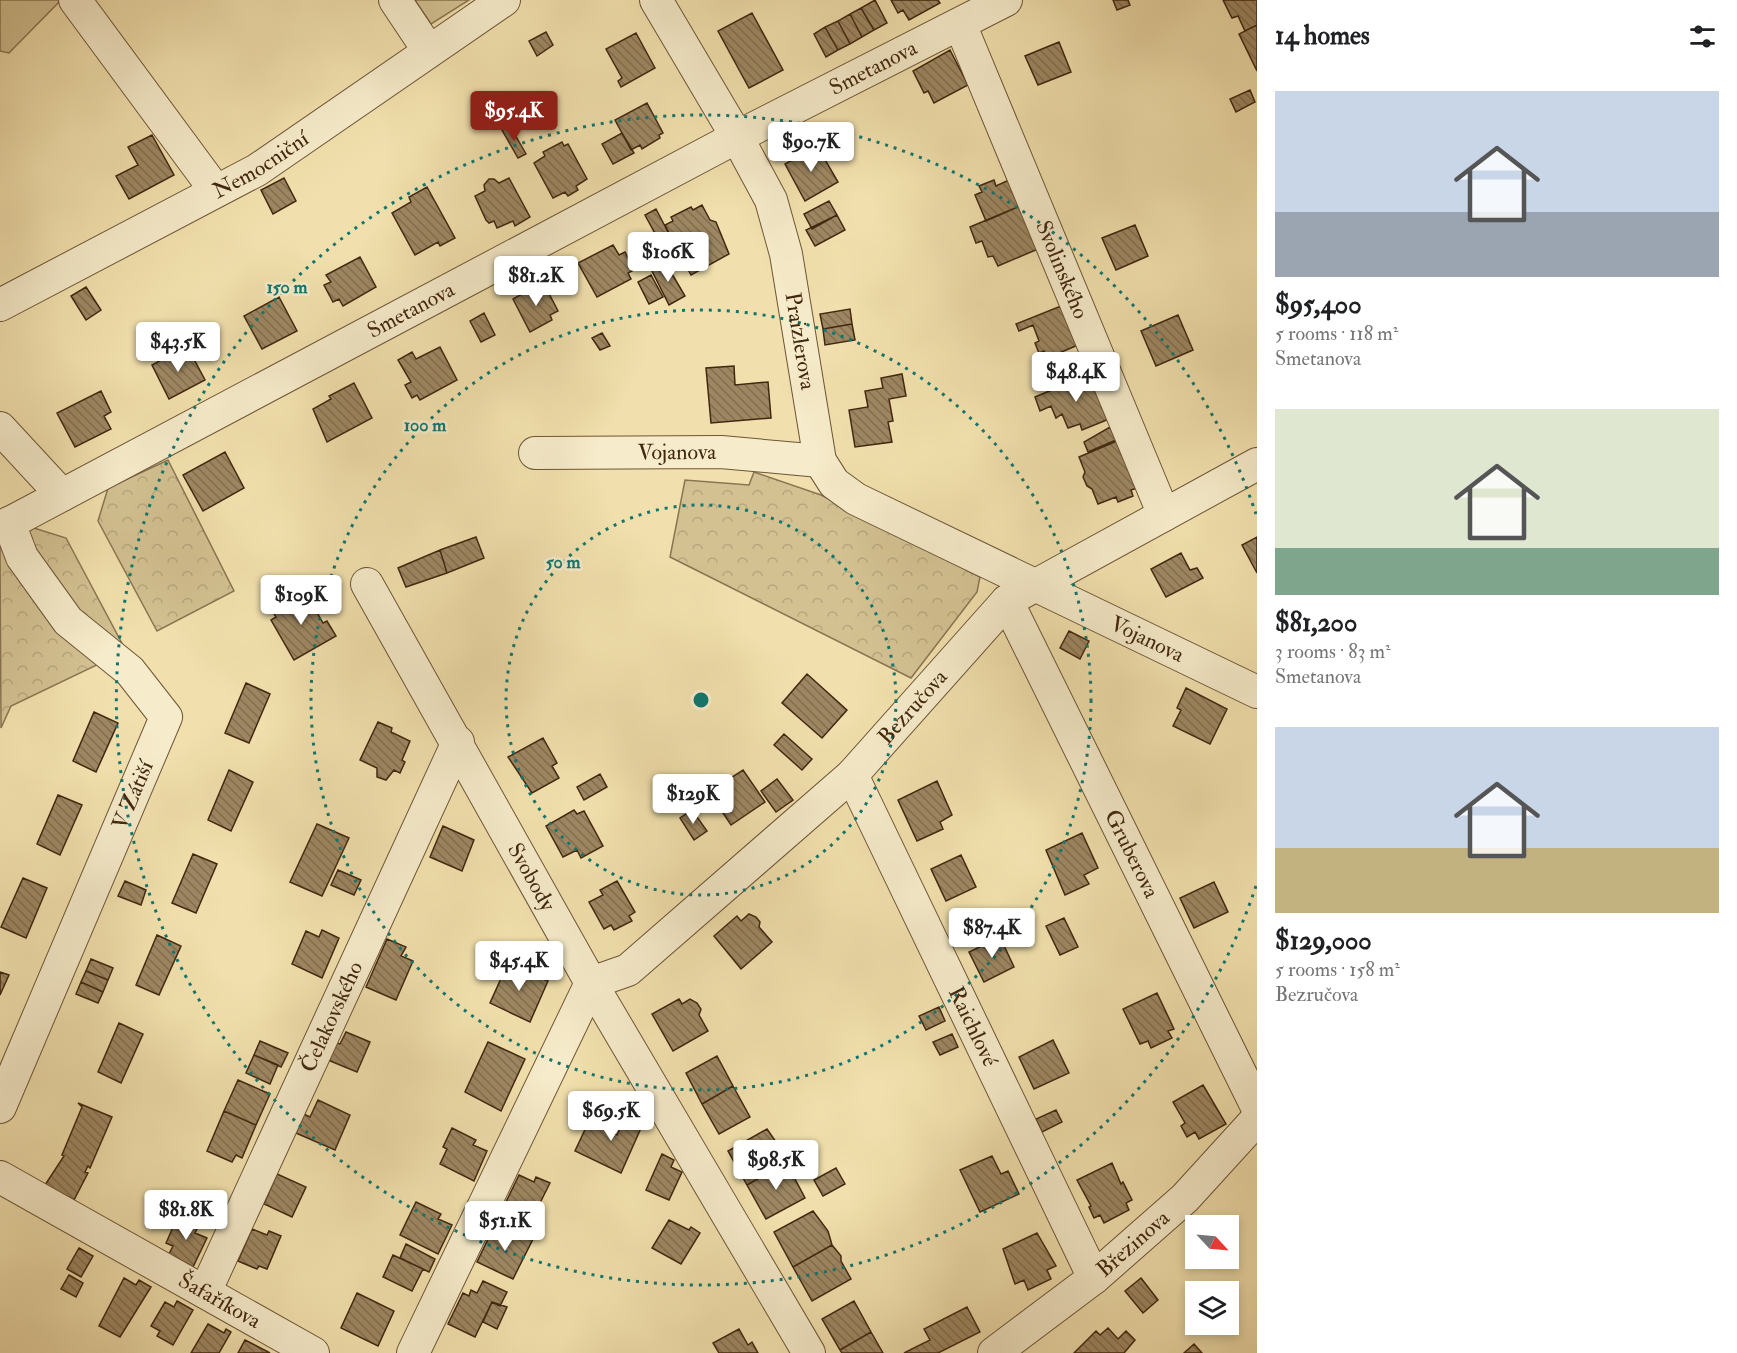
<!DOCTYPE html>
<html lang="en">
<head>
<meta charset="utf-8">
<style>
  :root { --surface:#fff; --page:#f2f2f2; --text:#202124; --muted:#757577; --accent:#8f2418 }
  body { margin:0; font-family:"IM FELL Double Pica",serif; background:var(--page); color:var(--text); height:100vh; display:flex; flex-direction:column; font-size:22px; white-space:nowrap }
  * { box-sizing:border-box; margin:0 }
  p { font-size:20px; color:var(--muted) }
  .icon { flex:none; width:33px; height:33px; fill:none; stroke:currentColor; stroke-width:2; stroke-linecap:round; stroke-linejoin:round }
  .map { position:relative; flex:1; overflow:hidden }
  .drawer { display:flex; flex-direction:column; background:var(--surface); width:480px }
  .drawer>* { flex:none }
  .needle { width:39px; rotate:116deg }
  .controls { position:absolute; left:1185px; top:1215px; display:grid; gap:12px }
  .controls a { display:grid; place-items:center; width:54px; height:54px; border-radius:0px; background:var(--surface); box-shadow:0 3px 9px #0003; font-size:30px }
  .price { position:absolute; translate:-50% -51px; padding:0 14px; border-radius:6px; background:#fff; color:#222; font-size:20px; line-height:39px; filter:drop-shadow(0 2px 3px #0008) }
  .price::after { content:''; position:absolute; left:50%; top:36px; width:18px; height:14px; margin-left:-9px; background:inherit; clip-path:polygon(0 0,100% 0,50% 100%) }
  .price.active { background:var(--accent); color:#fff }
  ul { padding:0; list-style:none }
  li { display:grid; align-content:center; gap:12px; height:318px; padding:0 18px }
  li span { display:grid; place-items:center; height:186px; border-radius:0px; color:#555 }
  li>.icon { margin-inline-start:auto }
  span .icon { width:108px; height:108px; fill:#fffc; stroke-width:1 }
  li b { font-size:26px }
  h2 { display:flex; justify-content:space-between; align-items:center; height:72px; padding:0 18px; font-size:26px }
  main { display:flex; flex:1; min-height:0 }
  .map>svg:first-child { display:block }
  .green { fill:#d3c192; stroke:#8a7451; stroke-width:1.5 }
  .forest { fill:url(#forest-crowns); stroke:#8a7451; stroke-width:1.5 }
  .building { fill:url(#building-back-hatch); stroke:#412710; stroke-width:1.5 }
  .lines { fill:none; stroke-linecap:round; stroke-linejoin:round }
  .street-casing { stroke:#6d5537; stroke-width:34 }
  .street { stroke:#f6ebca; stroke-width:32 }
  .ring { fill:none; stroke:#0f766e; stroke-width:3; stroke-dasharray:3 6 }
  .labels { text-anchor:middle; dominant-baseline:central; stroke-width:5; stroke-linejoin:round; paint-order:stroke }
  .street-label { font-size:22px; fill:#412710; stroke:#f6ebca }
  .centre { fill:#0f766e; stroke:#f6ebca; stroke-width:3 }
  .ring-label { font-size:18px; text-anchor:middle; font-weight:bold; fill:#0f766e; stroke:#f6ebca; stroke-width:5; stroke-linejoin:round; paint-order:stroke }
</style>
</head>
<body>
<main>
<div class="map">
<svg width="1257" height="1353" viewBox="0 0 1257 1353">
  <defs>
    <pattern id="forest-crowns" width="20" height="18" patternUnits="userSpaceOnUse" patternTransform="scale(1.5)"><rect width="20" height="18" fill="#d3c192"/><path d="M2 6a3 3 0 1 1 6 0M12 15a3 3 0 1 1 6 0" fill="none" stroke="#b6a67d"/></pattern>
    <pattern id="building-back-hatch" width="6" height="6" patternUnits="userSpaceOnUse" patternTransform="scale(1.5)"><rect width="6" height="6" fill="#9d8762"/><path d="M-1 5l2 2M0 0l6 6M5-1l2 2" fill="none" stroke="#826e4f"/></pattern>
  </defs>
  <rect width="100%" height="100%" fill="#f1e0ad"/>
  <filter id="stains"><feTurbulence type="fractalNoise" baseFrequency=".00333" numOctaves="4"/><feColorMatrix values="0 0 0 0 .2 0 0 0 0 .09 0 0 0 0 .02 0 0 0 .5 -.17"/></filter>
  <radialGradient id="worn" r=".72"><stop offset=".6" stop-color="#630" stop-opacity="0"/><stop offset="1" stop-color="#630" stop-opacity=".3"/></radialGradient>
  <path class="green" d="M0,0H61L9,53L0,51Z
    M415,0H469L431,24Z"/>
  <path class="forest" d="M168,460L234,591L157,631L98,521L108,488Z
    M754,472L821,495L980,577L977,592L911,678L670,557L685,480L749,485Z
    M34,528L66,538L126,651L11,706L1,728L0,547Z"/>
  <path class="building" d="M875,0L887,23L874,30L861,8Z
    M891,0H938L940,3L909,20L903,10L898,13Z
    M1113,0H1128L1130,5L1117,10Z
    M1223,0H1257V25L1245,31L1238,16L1232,18Z
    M861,8L874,30L862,37L850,14Z
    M752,13L783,70L749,88L718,31Z
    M850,14L862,37L850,44L838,21Z
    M838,21L850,44L838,50L825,27Z
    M1257,25V71L1239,34Z
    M825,27L838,50L826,57L814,34Z
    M546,32L553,45L537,56L529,41Z
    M636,33L655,68L621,87L618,81L622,78L606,49Z
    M1059,42L1071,72L1038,85L1025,56Z
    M950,50L968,85L934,103L928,91L924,93L913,71Z
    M1250,90L1255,102L1236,112L1230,99Z
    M647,103L663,133L659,135L660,138L642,149L640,145L631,150L615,120Z
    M510,126L526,154L518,158L502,130Z
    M622,133L634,153L613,164L602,144Z
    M152,135L174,175L129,199L116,176L138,165L128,147Z
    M562,142L564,146L568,144L587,179L576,186L578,190L568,196L565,192L553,198L534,163L545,156L543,152Z
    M817,146L838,182L805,201L785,164Z
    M284,178L296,201L273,214L261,190Z
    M509,178L530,217L515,226L513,221L497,228L494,221L489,223L486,220L475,196L485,191L484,185L489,179H494L499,183Z
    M994,180L996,186L1009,180L1020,206L986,221L975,195L982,192L979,186Z
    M427,187L455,238L440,246L438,242L415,255L392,213L411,202L409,197Z
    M829,201L837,215L812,229L804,214Z
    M702,205L710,220L716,222L729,254L691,275L665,225L673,221L671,217L691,207L693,210Z
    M1020,206L1038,249L998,266L993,256L988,257L982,241L976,243L970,227Z
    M656,209L680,255L670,261L645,215Z
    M837,215L845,230L815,246L806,230Z
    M1135,225L1148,256L1116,270L1102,238Z
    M613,245L619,255L625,252L634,270L628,273L631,279L597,297L578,263Z
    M360,257L376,287L343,306L339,299L333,302L324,285L331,282L326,275Z
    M665,262L685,296L669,305L651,269Z
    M651,275L663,297L649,304L638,282Z
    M543,282L558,311L550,315L552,320L530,332L513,299Z
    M86,287L101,310L86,320L71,296Z
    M279,297L297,331L262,349L244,316Z
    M1061,306L1078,345L1052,356L1051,354L1046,356L1044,351L1039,353L1035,343L1039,341L1033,325L1019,331L1016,324Z
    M850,309L852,324L823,329L820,314Z
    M484,313L495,335L481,342L470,321Z
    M1178,315L1193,350L1156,366L1141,331Z
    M852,324L855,340L825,345L823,329Z
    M602,333L610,346L600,350L592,338Z
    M187,346L205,380L169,399L152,365Z
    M440,347L457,380L420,400L417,395L412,398L405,385L411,382L398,360L412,352L416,359Z
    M734,366L735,385L768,382L771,418L711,423L706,368Z
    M902,374L906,396L889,399L893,421L888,422L892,442L855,447L849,410L868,407L865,391L883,388L881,378Z
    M1090,374L1109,419L1082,430L1080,424L1068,428L1062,414L1056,418L1051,406L1040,411L1035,397Z
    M354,383L372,418L327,442L313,409L331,399L329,396Z
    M101,391L111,412L104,416L111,429L75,447L57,413Z
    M1110,427L1116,440L1088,452L1084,442Z
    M1117,441L1137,488L1131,490L1133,496L1118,502L1116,497L1098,504L1092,489L1087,486L1083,477L1085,472L1079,457Z
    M225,452L244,488L203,511L183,475Z
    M476,537L484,558L447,573L440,550Z
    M1257,537V573L1242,545Z
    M440,550L447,573L406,587L398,568Z
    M1181,553L1190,570L1197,568L1203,578L1166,597L1151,569Z
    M301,593L311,609L314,607L323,623L327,621L336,636L294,660L271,620L276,617L271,609Z
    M1069,631L1089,641L1080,659L1060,648Z
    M807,674L847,710L822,738L782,703Z
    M246,683L270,694L249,743L225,733Z
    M1186,688L1227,709L1210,744L1173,726L1181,710L1177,708Z
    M94,712L118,723L96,772L73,761Z
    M378,722L392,728L391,732L410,741L402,760L405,762L400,773L394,770L386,780L377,777V768L360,760Z
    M784,734L812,759L802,770L774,745Z
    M543,738L557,763L552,766L559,778L532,793L508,757Z
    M229,770L253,782L231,831L208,820Z
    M743,770L765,802L731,825L709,792Z
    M600,774L607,787L584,800L577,787Z
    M777,779L793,800L776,812L761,791Z
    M937,781L952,815L940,822L943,829L917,841L898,800Z
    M58,795L82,805L60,855L37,844Z
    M574,810L577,814L584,811L603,846L581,858L577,850L563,857L546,826Z
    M692,810L707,831L694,840L680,818Z
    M317,824L349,838L322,896L290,882Z
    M443,826L474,840L462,871L430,857Z
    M1082,833L1098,868L1084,875L1089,884L1065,895L1046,850Z
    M193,854L217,864L196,913L172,903Z
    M961,855L976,887L946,901L931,869Z
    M338,870L361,880L354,895L331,885Z
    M23,878L47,888L26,938L1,927Z
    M125,881L146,890L141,905L118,896Z
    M617,881L635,912L629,916L632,921L614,930L611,925L604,929L589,902L603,895L600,890Z
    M1214,882L1228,912L1194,928L1180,898Z
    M749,914L756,917L760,922L759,927L772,942L741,969L714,936L737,916L741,921Z
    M1064,918L1078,947L1060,955L1046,926Z
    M322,930L339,938L322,978L292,964L306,931L319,937Z
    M157,935L181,946L159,995L136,985Z
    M1000,937L1014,967L984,982L969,952Z
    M387,939L406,947L401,956L413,961L396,1000L366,987Z
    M91,959L113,968L108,980L86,971Z
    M508,963L548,981L530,1022L490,1003Z
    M86,971L108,980L103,992L81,982Z
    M0,972L9,975L0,995Z
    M81,982L103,992L98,1003L76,994Z
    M1157,993L1174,1029L1168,1031L1172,1038L1151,1048L1148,1041L1140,1044L1123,1009Z
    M679,999L682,1004L690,999L697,1003L701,1009L699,1015L708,1031L673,1051L652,1014Z
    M939,1007L945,1021L926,1030L919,1016Z
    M119,1023L143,1034L121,1083L98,1072Z
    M346,1032L370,1042L357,1072L328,1060L336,1043L340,1044Z
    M952,1034L958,1047L940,1055L933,1042Z
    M1053,1040L1069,1073L1034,1089L1019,1057Z
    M260,1041L288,1053L281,1067L254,1055Z
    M488,1042L525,1059L501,1111L465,1092Z
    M254,1055L278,1065L270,1084L246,1073Z
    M717,1056L733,1086L702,1104L686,1073Z
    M238,1080L270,1094L256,1125L224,1111Z
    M1203,1085L1226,1124L1199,1139L1195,1132L1187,1137L1181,1126L1185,1123L1173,1102Z
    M733,1086L750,1117L719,1134L702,1104Z
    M318,1100L350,1115L335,1150L296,1133L304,1114L310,1117Z
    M78,1103L112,1117L90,1168L88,1166L85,1172L88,1173L74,1200L45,1185L64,1156L62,1155L82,1107Z
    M1056,1110L1062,1122L1042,1132L1036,1119Z
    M224,1111L256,1125L242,1158L236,1155L232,1162L207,1151Z
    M628,1111L645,1119L621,1173L575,1151L589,1121L617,1135Z
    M452,1128L476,1140L473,1145L487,1151L474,1181L440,1164L447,1149L443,1147Z
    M767,1129L785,1155L786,1163L747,1185L728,1151Z
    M662,1154L674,1160L671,1167L682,1172L669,1200L646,1190Z
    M992,1156L1001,1174L1008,1171L1019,1194L980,1212L960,1170Z
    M786,1163L793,1169L795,1179L805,1198L766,1219L747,1185Z
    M1112,1163L1121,1184L1123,1182L1132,1200L1126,1203L1129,1210L1104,1223L1100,1215L1094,1218L1089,1207L1091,1206L1077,1180Z
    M836,1168L845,1184L823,1196L814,1180Z
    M277,1174L306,1187L292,1217L264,1204Z
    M519,1175L534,1182L536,1177L550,1183L532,1219L504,1206Z
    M416,1202L441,1214L438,1219L452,1225L438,1254L400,1235Z
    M813,1211L828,1231L832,1245L793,1267L774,1232Z
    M178,1216L199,1225L195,1233L207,1238L193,1267L169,1254L173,1246L166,1243Z
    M669,1220L689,1230L691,1227L700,1233L681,1264L652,1248Z
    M494,1227L510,1235L513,1229L533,1239L513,1279L477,1262Z
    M252,1229L267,1235L269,1231L281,1236L267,1269L259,1266L257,1269L238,1261Z
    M1037,1233L1056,1266L1047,1270L1051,1279L1028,1290L1024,1280L1015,1284L1003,1249Z
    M406,1244L435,1259L429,1272L400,1258Z
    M832,1245L841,1256V1261L851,1279L812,1301L793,1267Z
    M79,1248L93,1256L81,1277L67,1269Z
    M393,1255L423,1269L412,1291L383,1277Z
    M69,1275L83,1283L76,1297L61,1289Z
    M124,1278L136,1285L139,1280L151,1287L120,1337L99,1326Z
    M1141,1278L1158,1300L1143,1313L1125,1291Z
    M483,1281L507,1292L500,1306L492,1302L475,1337L448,1324L463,1293L469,1296L471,1290L477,1293Z
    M357,1293L394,1311L378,1346L341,1328Z
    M177,1301L193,1310L173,1345L157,1336L160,1331L151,1326L165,1302L174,1307Z
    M854,1301L871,1332L840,1350L822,1319Z
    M492,1302L507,1307L497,1329L483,1322Z
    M967,1307L980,1332L938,1353H904L930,1340L924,1329Z
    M208,1324L224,1333L226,1329L231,1332L219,1353H191Z
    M1108,1328L1118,1339L1126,1331L1135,1340L1124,1353H1074L1096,1331L1100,1335Z
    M739,1329L748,1345L752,1342L758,1353H719L713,1343Z
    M871,1332L883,1353H842L840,1350Z
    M245,1340L270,1353H238Z
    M1194,1344L1202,1353H1184Z"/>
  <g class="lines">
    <g class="street-casing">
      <g id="street">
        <path d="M75,0L216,191"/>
        <path d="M395,0L429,51"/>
        <path id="s1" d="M656,0L737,137L771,200L786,254L820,461L834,483L856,499L1257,692"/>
        <path id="s2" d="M960,24L1164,515"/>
        <path id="s3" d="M0,305L257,170L504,0"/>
        <path d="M0,428L62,495"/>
        <path id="s4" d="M535,453L721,452L820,461"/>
        <path id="s5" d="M0,528L737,137L1006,0"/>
        <path id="s6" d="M367,584L591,983L809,1353"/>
        <path id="s7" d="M1007,601L1257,1107"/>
        <path id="s8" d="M852,775L1094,1278"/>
        <path id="s9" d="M0,1107L166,717L130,671L68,621L22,557L9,523"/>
        <path id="s10" d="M0,1177L313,1353"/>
        <path id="s11" d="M205,1292L458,742"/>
        <path id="s12" d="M413,1353L591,983L628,970L852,775L1007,601L1257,464"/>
        <path id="s13" d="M994,1353L1094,1278L1185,1198L1257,1119"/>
      </g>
    </g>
    <use href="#street" class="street"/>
  </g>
  <g class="ring">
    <circle cx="701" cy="700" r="195"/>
    <circle cx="701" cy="700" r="390"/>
    <path d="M1256 886A585 585 0 1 1 1256 514"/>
  </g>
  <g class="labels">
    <g class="street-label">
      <text stroke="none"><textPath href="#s5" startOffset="987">Smetanova</textPath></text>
      <text stroke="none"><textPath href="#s3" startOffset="296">Nemocniční</textPath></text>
      <text stroke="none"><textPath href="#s2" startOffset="266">Svolinského</textPath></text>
      <text stroke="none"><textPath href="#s5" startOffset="465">Smetanova</textPath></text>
      <text stroke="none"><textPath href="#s1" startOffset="375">Praizlerova</textPath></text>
      <text stroke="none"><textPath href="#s4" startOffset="142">Vojanova</textPath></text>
      <text stroke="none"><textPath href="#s1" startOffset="873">Vojanova</textPath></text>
      <text stroke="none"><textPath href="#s12" startOffset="838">Bezručova</textPath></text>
      <text stroke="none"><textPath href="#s9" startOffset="339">V Zátiší</textPath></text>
      <text stroke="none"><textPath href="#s7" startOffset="282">Gruberova</textPath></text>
      <text stroke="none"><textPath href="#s6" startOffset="336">Svobody</textPath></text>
      <text stroke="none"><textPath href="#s11" startOffset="303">Čelakovského</textPath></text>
      <text stroke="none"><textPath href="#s8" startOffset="279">Raichlové</textPath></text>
      <text stroke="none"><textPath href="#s13" startOffset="177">Březinova</textPath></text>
      <text stroke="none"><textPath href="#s10" startOffset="252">Šafaříkova</textPath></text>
    </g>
  </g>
  <circle cx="701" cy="700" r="9" class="centre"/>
  <g class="ring-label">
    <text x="287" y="293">150 m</text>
    <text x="425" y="431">100 m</text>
    <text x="563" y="568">50 m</text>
  </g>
  <rect width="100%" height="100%" filter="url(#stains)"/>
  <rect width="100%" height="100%" fill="url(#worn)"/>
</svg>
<div class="controls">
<a><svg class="needle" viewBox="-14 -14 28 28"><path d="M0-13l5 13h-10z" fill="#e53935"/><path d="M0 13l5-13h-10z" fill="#757577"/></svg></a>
<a><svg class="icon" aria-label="layers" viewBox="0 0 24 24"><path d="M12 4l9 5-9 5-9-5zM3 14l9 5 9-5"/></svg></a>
</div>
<b class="price active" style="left:514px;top:142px">$95.4K</b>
<b class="price" style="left:811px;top:173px">$90.7K</b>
<b class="price" style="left:668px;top:283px">$106K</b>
<b class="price" style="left:536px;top:307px">$81.2K</b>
<b class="price" style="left:178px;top:373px">$43.5K</b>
<b class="price" style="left:1076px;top:403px">$48.4K</b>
<b class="price" style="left:301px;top:626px">$109K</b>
<b class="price" style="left:693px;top:825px">$129K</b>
<b class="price" style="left:992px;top:959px">$87.4K</b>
<b class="price" style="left:519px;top:992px">$45.4K</b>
<b class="price" style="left:611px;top:1142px">$69.5K</b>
<b class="price" style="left:776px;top:1191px">$98.5K</b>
<b class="price" style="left:186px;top:1241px">$81.8K</b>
<b class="price" style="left:505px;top:1252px">$51.1K</b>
</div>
<section class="drawer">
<h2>14 homes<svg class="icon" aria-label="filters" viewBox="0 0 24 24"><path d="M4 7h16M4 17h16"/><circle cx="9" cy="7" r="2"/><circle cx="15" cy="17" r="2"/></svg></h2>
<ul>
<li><span style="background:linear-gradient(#c9d6e8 65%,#9aa5b1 0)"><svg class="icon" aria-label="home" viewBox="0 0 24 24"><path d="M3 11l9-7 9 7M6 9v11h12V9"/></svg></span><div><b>$95,400</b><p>5 rooms · 118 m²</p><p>Smetanova</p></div></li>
<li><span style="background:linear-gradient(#dfe7d0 75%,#7fa58c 0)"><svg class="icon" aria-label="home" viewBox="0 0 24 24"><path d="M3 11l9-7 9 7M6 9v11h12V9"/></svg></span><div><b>$81,200</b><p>3 rooms · 83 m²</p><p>Smetanova</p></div></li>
<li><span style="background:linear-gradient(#c9d6e8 65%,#c2b280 0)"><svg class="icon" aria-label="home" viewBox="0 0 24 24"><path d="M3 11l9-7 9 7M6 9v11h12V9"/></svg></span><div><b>$129,000</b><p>5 rooms · 158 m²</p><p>Bezručova</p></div></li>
</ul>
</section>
</main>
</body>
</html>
